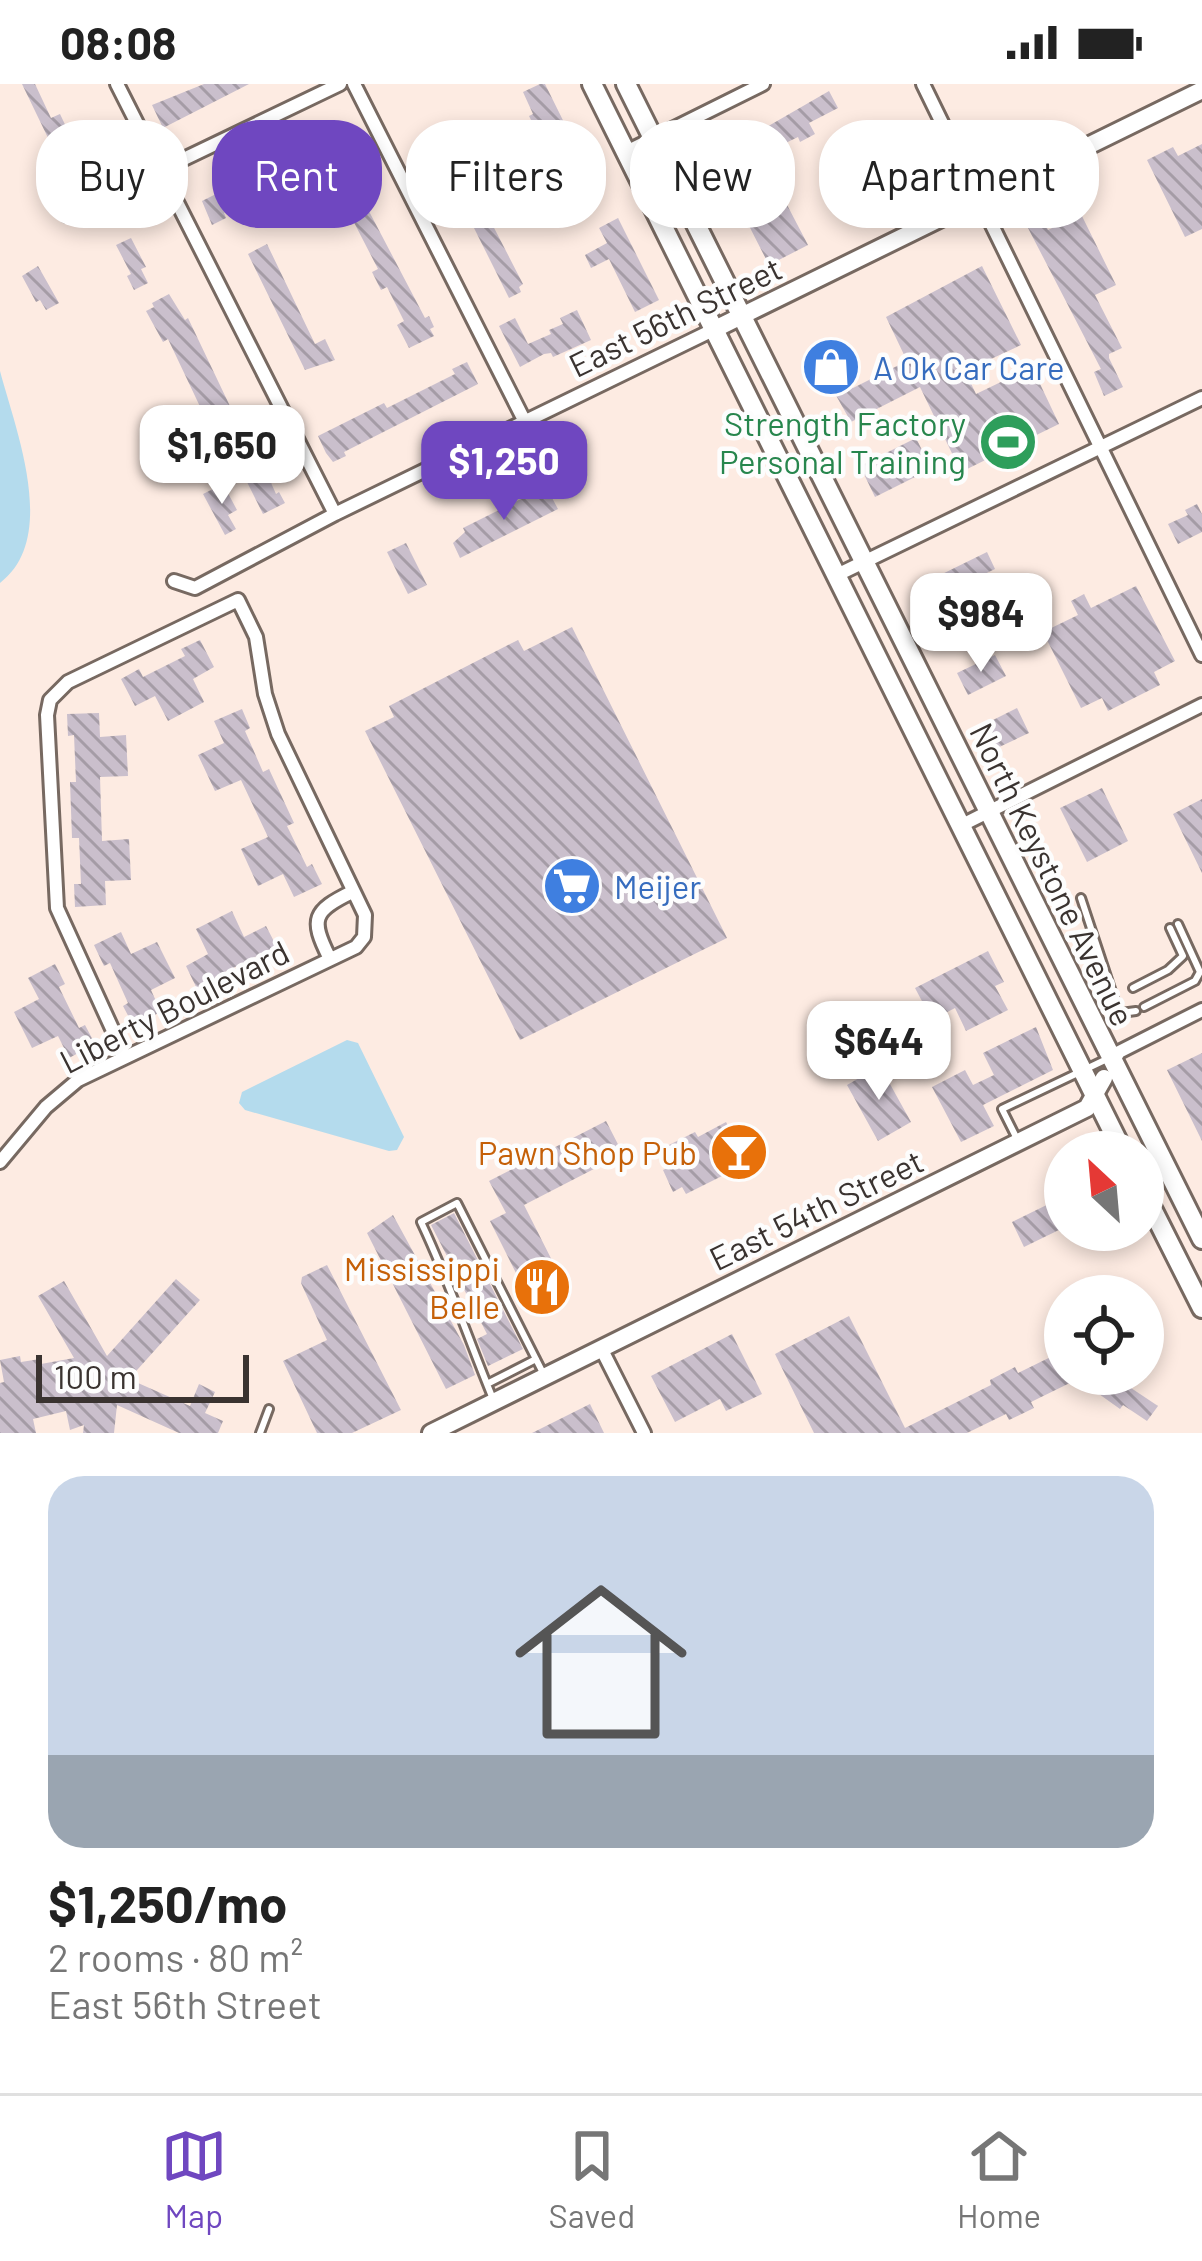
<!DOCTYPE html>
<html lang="en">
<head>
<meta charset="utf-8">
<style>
  :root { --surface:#fff; --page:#f2f2f2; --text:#222; --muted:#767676; --line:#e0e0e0; --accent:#6f47c0 }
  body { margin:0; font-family:Barlow,sans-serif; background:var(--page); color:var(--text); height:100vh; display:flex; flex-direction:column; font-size:45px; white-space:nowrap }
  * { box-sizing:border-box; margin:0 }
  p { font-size:39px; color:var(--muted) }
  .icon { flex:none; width:66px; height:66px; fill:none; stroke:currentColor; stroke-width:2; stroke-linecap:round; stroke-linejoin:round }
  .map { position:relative; height:1349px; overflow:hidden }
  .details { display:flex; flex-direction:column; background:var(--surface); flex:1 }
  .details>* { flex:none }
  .banner { position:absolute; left:36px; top:36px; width:1131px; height:108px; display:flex; gap:24px }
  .needle { width:78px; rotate:334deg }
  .fabs { position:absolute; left:1044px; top:1047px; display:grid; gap:24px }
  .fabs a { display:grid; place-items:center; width:120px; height:120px; border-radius:50%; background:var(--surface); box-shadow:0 6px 18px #0003; font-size:60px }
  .scale { position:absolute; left:36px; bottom:30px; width:213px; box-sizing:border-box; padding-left:12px; border:6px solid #3a3330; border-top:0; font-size:33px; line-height:42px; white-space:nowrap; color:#3a3330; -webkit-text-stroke:9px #fdfdfd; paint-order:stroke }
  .price { position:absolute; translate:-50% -102px; padding:0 27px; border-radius:24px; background:#fff; color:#222; font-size:39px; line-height:78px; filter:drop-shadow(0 3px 6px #0008) }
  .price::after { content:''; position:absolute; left:50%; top:72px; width:36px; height:27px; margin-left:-18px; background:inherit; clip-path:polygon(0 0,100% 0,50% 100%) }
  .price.active { background:var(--accent); color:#fff }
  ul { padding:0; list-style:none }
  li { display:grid; align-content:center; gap:24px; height:636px; padding:0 48px }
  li+li { border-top:3px solid var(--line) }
  li span { display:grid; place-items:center; height:372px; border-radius:36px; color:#555 }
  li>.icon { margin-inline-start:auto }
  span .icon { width:216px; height:216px; fill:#fffc; stroke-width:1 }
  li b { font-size:51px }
  .pill { padding:0 42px; border-radius:48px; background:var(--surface); box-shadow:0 6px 18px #0003; font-size:42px; line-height:108px }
  .pill.active { background:var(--accent); color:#fff }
  .status { display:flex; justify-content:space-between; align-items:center; height:84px; padding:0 60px; background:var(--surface); direction:ltr }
  .status svg { height:33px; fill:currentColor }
  .menu { display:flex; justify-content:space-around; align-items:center; height:168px; border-top:3px solid var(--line); background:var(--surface); font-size:33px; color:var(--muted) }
  .menu a { display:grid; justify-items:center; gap:6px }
  .menu .active { color:var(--accent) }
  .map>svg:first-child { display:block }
  .water { fill:#b4dbed }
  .building { fill:url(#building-back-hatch) }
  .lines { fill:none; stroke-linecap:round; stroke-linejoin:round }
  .lane-casing { stroke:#776961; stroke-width:12 }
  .street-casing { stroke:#776961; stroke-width:18 }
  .secondary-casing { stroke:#776961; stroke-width:22 }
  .primary-casing { stroke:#776961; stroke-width:24 }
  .lane { stroke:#fff; stroke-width:6 }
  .street { stroke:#fff; stroke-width:12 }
  .secondary { stroke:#fff; stroke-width:16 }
  .primary { stroke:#fff; stroke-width:18 }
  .labels { text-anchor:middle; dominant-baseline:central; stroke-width:9; stroke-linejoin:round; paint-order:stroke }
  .street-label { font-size:33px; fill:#3a3330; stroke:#fdfdfd }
  .shop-label { font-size:33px; fill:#366cbe; stroke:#fdfdfd; text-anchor:start }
  .leisure-label { font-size:33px; fill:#27864d; stroke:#fdfdfd; text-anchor:end }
  .food-label { font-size:33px; fill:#c56008; stroke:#fdfdfd; text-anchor:end }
</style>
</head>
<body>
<div class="status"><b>08:08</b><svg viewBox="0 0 49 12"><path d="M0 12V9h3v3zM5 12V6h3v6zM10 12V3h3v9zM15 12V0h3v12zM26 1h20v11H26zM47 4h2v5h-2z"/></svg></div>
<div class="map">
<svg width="1202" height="1349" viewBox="0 0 1202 1349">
  <defs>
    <pattern id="building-back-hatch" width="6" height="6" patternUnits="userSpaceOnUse" patternTransform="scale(3)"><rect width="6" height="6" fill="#cabfcc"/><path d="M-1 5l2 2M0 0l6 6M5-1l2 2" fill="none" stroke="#a59ca6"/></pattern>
  </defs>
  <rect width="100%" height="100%" fill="#fdebe2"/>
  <path class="water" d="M0,287C16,347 59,454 0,499Z
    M347,956L358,959L404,1053L397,1066L389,1067L245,1026L239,1019L242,1008Z"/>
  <path class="building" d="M22,0H35L51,34L60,30L81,74L98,65L107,84L77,99L72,90L66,93L55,70L50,72L44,60L50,58Z
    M204,0H249L163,44L152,21Z
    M540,0H545L593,97L573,107L553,64L547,68L529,32L533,30L523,8Z
    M829,7L838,24L809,39L815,50L800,58L798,53L761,71L808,161L769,181L710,65L748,45L765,44Z
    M350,43L363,69L351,74L349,69L307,91L309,96L291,105L287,98L253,114L224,129L226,134L212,141L202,117Z
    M915,59L923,78L913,85L918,97L905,103L890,71Z
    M1202,60V145L1185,153L1147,76L1173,63L1178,72Z
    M452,67L464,81L469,79L479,100L473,103L523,200L519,203L521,208L509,214L439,74Z
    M867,81L875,98L868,102L877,119L847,133L837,111L858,101L852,88Z
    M361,112L425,234L429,232L434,243L430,245L434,252L409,264L397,241L404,237L387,203L381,206L372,188L378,185L345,121Z
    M1081,130L1116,201L1095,211L1122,264L1109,270V274L1123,303L1104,312L1094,288L1101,285L1028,144L1044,137L1048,146Z
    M618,134L659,216L635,228L609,175L591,184L585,171L607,159L599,144Z
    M131,154L146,183L141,185L148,199L134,206L127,192L131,190L116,161Z
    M267,160L315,260L325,255L335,276L305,286L248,170Z
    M38,182L59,219L46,226L40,216L36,218L22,192Z
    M982,182L1021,261L965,287L976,310L1032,283L1059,340L961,388L920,303L851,338L812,269L831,259L853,304L907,277L886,233Z
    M169,210L185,236L188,234L238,339L248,358L252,356L276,410L279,408L285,419L263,430L246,396L253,393L231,351L224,355L211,327L204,331L168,255L163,258L146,227L154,223L152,219Z
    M577,226L591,256L553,273L551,269L544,270L520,283L499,242L515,234L528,260L551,250L549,246L563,240L560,234Z
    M467,278L478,300L344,368L346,372L333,378L326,369L318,352L384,319L387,324L455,290L452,285Z
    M916,354L922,366L926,364L931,385L875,413L860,382Z
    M223,400L237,426L228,431L236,445L225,451L203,410Z
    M533,409L536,413L544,409L547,414L551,412L558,425L460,474L453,459L465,448L463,444Z
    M1197,420L1202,430V448L1178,460L1168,440L1188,431L1185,426Z
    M406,459L427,501L408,510L387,468Z
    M987,468L995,485L966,499L979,524L987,520L994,535L972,546L967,535L962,537L948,508L937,514L928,497Z
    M1136,502L1175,577L1154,588L1160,601L1108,627L1102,614L1081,624L1043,548L1078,531L1071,517L1084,510L1091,524Z
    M572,543L727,854L520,956L365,647L394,633L389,622L518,556L524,567Z
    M200,556L214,583L193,595L204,618L168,637L155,612L135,622L121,595L139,585L143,593L185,572L181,565Z
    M995,571L1006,592L968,611L957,589Z
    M1017,624L1029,649L995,665L983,641Z
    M242,625L250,644L245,647L263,688L269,685L294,739L287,742L307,783L312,780L322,800L294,813L283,790L258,802L241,765L268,753L241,696L215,707L198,671L224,659L214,637Z
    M99,629L100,653L126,651L128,692L100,693L102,757L129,755L131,796L105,797L106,821L75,823L74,800H81L79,754H72L70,698H76L74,651L68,652L67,630Z
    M1102,704L1128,757L1087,778L1060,724Z
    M1202,715V789L1173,730Z
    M232,827L244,853L266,842L280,869L261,878L257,872L215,893L219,899L199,909L186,882L208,870L196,845Z
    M121,848L131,870L157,858L175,894L151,906L161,928L133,941L123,922L128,919L110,879L104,882L94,861Z
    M988,867L1004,898L995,902L1008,926L966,947L955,924L932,936L915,904Z
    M55,880L65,900L59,903L79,944L85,941L95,960L69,974L58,952L32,964L14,928L39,915L28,894Z
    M1036,943L1053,986L983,1021L994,1042L961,1058L932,1003L965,986L973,1001L994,991L983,969Z
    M1202,969V1057L1167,986Z
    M880,982L911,1038L878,1057L847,1001Z
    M606,1037L623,1070L524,1121L566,1204L532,1221L490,1137L506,1129L489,1097Z
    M726,1038L732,1049L749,1040L757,1056L749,1061L756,1075L686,1110L682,1103L673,1108L663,1086L672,1082L663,1064L695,1048L698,1053Z
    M1065,1112V1143L1024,1163L1012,1138Z
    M454,1129L523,1265L488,1282L477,1255L487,1250L431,1141Z
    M393,1131L464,1261L475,1291L446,1305L367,1149Z
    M327,1181L401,1326L352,1349H317L283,1277L327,1256L301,1199L302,1193Z
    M176,1195L200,1216L129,1295L190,1322L199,1300L215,1308L205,1329L223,1337L218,1349H179L117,1321L114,1349H83L84,1341L70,1346L66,1327L33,1335L36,1349H0V1299L4,1298L0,1276L20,1272L21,1278L40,1275L41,1280L74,1274L38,1212L64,1197L107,1272Z
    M849,1232L905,1344L991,1301L990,1296L1015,1283L1018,1289L1065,1266V1290H1110L1158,1322L1147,1337L1123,1321L1120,1325L1078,1295L1031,1318L1034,1324L1009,1336L1006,1330L967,1349H814L775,1270Z
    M732,1250L762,1310L726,1327L720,1315L675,1338L651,1292Z
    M590,1320L604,1349H532Z"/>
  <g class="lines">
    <g class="lane-casing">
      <path id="lane" d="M1081,814L1117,923L1121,929L1136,927
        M1133,904L1168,886L1183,872L1170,844
        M1144,923L1195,897L1200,888L1178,840
        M1017,1055L1002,1025L1107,975
        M487,1300L536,1275
        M493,1315C468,1254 449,1197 421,1138L457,1119L543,1289
        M260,1349L269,1325"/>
    </g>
    <g class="street-casing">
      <path id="street" d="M117,0L335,430
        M354,0L524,336
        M923,0L1202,571
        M626,68L763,0
        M67,131L340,0
        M837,491L1202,314
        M174,497L195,504L335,430L715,245
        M962,741L1202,621
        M329,873C310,835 313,827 352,808
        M1113,978L1119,968L1202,926
        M0,1078L46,1023L78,996L356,863L364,853L365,831L278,650L265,610L256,553L238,516L68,598L50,616L47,631L57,824L125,973
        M601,1264L644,1349"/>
    </g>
    <g class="secondary-casing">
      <path id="secondary" d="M715,245L1202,6
        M431,1349L1087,1024L1104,994"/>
    </g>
    <g class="primary-casing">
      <path id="primary" d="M592,0L1123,1068
        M626,0L1202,1155
        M1143,1107L1202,1224"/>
    </g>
    <use href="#lane" class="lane"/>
    <use href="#street" class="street"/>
    <use href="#secondary" class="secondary"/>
    <use href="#primary" class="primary"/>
  </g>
  <defs>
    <g id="shop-disc" transform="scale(3)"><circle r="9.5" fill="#3f7fe0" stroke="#fdfdfd"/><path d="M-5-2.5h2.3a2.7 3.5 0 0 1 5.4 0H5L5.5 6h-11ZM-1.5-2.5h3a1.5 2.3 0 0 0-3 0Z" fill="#fff"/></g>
    <g id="stadium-disc" transform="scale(3)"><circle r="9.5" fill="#2e9e5b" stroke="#fdfdfd"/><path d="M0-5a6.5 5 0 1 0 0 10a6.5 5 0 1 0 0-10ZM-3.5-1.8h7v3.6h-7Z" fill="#fff"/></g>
    <g id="supermarket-disc" transform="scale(3)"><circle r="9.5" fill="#3f7fe0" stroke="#fdfdfd"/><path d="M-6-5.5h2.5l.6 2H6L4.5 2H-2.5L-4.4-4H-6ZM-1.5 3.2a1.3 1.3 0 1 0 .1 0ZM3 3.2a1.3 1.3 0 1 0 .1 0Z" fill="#fff"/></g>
    <g id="bar-disc" transform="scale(3)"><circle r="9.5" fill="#e8710a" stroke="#fdfdfd"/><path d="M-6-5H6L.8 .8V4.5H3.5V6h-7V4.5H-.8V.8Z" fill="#fff"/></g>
    <g id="restaurant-disc" transform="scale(3)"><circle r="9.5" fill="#e8710a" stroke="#fdfdfd"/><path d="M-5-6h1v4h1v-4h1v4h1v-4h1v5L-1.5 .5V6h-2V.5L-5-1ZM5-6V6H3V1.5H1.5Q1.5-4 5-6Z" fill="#fff"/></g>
  </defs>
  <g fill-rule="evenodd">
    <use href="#shop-disc" x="831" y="283"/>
    <use href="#stadium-disc" x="1008" y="358"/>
    <use href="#supermarket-disc" x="572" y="802"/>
    <use href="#bar-disc" x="739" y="1068"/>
    <use href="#restaurant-disc" x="542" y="1203"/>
  </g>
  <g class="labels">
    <g class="street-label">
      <text transform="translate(675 232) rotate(-26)">East 56th Street</text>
      <text transform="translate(1053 790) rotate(64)">North Keystone Avenue</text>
      <text transform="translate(174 922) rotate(-27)">Liberty Boulevard</text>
      <text transform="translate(816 1125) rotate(-26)">East 54th Street</text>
    </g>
    <g class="shop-label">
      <text x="873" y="283">A Ok Car Care</text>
      <text x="614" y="802">Meijer</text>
    </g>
    <g class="leisure-label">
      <text x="966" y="339">Strength Factory<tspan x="966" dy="38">Personal Training</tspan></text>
    </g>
    <g class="food-label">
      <text x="697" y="1068">Pawn Shop Pub</text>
      <text x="500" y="1184">Mississippi<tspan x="500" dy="38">Belle</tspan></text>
    </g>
  </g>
</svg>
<div class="fabs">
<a><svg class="needle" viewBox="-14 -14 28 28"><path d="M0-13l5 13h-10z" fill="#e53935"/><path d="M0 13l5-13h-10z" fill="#767676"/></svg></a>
<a><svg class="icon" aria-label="locate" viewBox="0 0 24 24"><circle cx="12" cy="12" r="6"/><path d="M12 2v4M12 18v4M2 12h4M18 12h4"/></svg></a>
</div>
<div class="scale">100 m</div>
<b class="price" style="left:222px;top:423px">$1,650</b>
<b class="price active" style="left:504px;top:439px">$1,250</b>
<b class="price" style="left:981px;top:591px">$984</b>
<b class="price" style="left:879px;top:1019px">$644</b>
<div class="banner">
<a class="pill">Buy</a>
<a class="pill active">Rent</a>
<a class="pill">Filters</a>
<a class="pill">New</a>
<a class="pill">Apartment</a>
</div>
</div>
<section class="details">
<ul>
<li><span style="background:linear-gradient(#c9d6e8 75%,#9aa5b1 0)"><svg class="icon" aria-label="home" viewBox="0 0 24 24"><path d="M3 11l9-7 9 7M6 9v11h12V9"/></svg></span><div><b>$1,250/mo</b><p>2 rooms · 80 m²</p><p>East 56th Street</p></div></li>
</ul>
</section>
<nav class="menu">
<a class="active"><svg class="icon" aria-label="map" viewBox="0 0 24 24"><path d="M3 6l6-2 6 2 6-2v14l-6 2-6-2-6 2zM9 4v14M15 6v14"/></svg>Map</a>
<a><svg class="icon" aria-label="saved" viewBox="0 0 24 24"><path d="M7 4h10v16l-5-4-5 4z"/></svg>Saved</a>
<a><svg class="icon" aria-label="home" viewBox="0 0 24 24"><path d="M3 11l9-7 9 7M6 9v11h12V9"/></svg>Home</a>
</nav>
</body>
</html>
